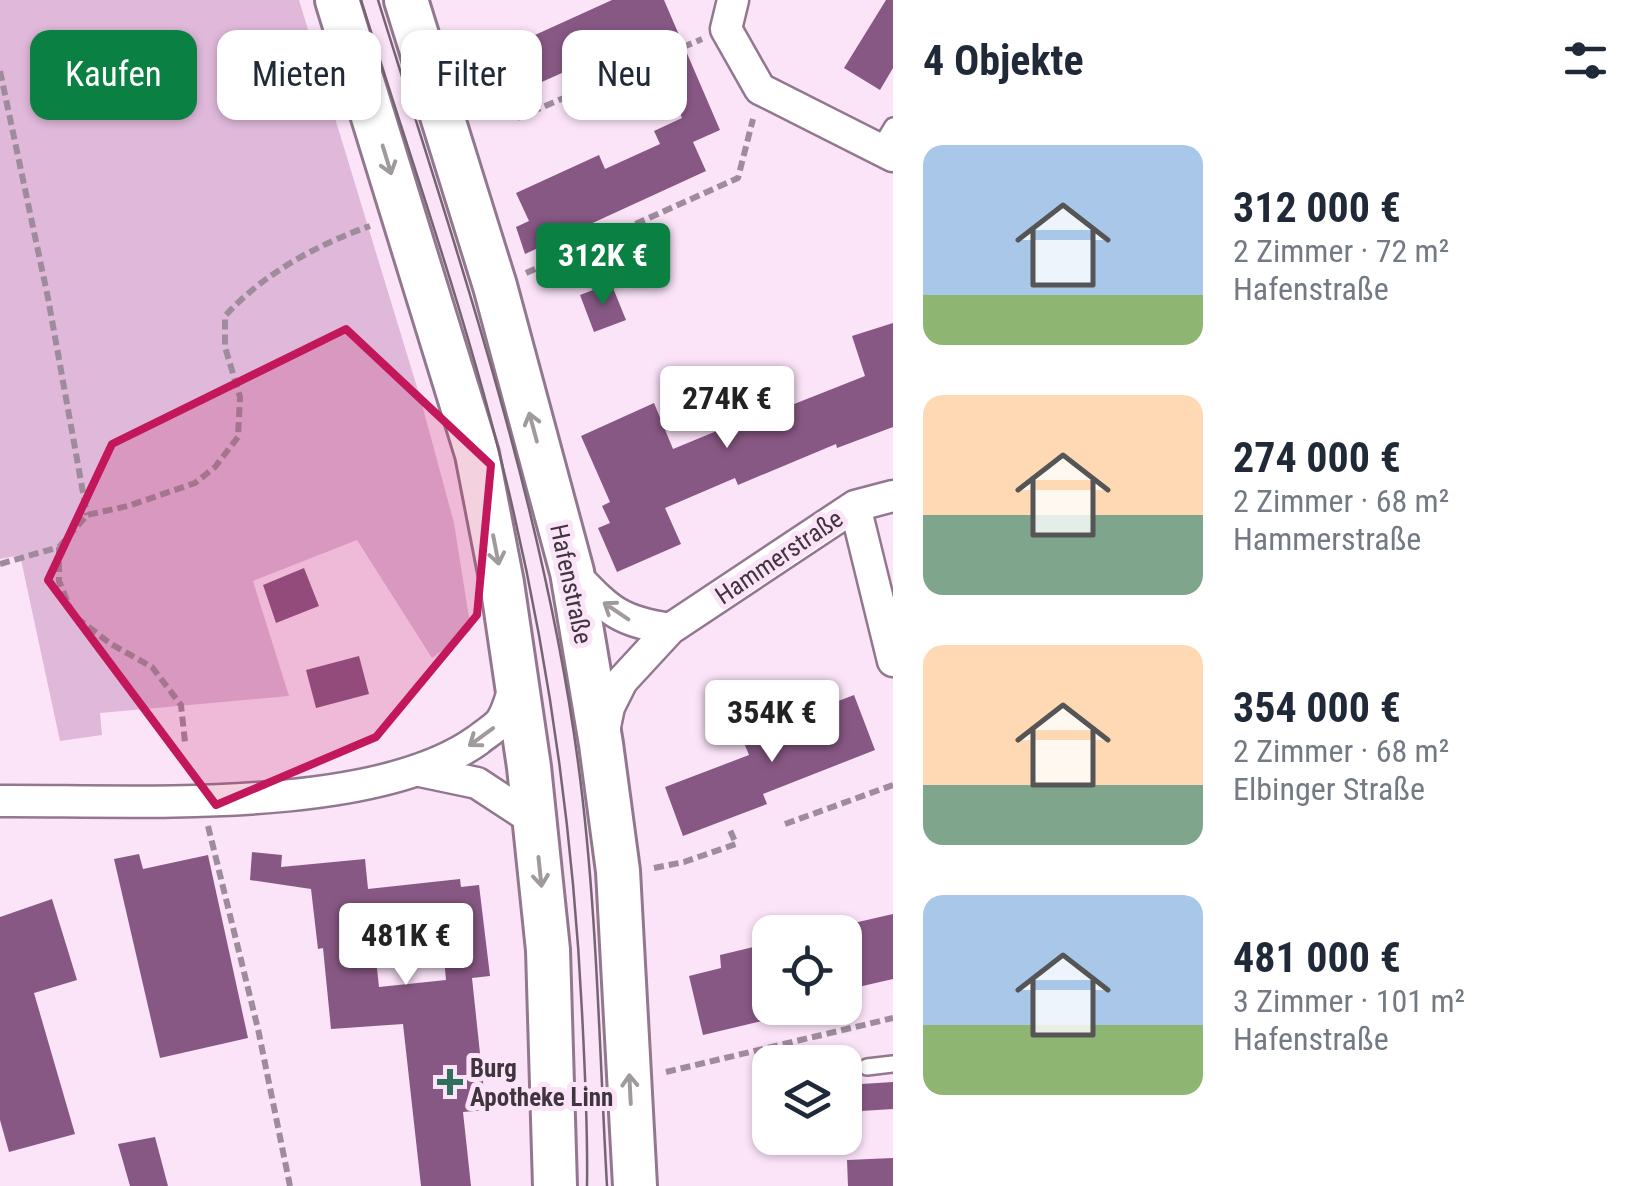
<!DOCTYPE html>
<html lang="de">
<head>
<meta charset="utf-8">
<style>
  :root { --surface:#fff; --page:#f2f2f3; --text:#1f2937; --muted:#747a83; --accent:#0b8043 }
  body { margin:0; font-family:"Roboto Condensed",sans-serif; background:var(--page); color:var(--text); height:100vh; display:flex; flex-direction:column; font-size:38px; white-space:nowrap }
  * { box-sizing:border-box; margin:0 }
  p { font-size:32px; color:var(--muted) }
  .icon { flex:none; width:55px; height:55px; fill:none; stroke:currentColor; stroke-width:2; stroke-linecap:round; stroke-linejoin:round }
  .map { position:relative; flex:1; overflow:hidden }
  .side { display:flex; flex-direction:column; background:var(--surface); width:750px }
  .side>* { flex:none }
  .guide { position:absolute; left:30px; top:30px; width:712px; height:90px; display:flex; gap:20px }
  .tools { position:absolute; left:752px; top:915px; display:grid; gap:20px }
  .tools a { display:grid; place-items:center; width:110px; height:110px; border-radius:20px; background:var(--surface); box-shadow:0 2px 8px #0004; font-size:50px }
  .price { position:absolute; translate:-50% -85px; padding:0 22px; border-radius:10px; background:#fff; color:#222; font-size:32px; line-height:65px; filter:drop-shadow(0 2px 5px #0008) }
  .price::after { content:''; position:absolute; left:50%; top:60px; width:30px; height:22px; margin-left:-15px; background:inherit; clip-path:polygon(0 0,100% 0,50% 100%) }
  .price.selected { background:var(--accent); color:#fff }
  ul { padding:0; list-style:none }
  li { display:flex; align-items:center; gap:30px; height:250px; padding:0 30px }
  li span { display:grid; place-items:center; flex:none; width:280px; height:200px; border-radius:20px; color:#555 }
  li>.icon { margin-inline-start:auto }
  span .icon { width:120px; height:120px; fill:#fffc; stroke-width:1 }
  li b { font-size:42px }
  h2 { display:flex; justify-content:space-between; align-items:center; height:120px; padding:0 30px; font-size:42px }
  .chip { padding:0 35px; border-radius:20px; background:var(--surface); box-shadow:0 2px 8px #0004; font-size:35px; line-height:90px }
  .chip.selected { background:var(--accent); color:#fff }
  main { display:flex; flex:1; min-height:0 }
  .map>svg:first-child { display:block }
  .green { fill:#dfb8da }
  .building { fill:#885884; fill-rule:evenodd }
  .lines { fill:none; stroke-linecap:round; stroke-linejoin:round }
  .lane-casing { stroke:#92788f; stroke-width:20 }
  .street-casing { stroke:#92788f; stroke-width:35 }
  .secondary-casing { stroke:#92788f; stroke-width:48 }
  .path { stroke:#9e8c9c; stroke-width:6; stroke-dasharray:10 5; stroke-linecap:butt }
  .lane { stroke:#fff; stroke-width:15 }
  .street { stroke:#fff; stroke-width:30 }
  .secondary { stroke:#fff; stroke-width:42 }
  .tram { stroke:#756572; stroke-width:2.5 }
  .oneway { stroke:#a09a9e }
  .marked { fill:#c2185b; fill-opacity:0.2; stroke:#c2185b; stroke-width:8; stroke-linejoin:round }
  .poi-dot { fill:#2f6f5d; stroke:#fbe3f8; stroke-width:4 }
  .labels { text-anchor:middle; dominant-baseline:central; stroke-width:10; stroke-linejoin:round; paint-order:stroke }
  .street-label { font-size:25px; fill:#40343e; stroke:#fbe3f8 }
  .poi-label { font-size:25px; font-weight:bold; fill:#40343e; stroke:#fbe3f8; text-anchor:start }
</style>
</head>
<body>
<main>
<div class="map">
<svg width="893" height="1186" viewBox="0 0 893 1186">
  <rect width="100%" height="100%" fill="#fbe3f8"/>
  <path class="green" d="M0,0H299L420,397L454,523L471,630L432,658L357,540L253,581L289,696L100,713L102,735L60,741L20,555L0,559Z"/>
  <path class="building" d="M612,0H664L720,130L693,142L706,171L525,254L516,227L529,221L516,193L599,155L605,169L660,144L654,131L682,118L645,36L497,102L478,61Z
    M886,0H893V68L880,90L844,68Z
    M611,283L626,320L594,332L580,295Z
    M893,323V427L837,448L836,444L738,485L735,478L665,508L681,544L617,572L598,528L610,523L602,506L610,502L581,436L654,403L673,449L782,404L784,408L865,376L852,336Z
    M304,568L319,606L276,623L263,585Z
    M359,656L369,694L316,708L306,670Z
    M854,695L875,750L763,794L767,804L683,836L665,787L749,755L742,738Z
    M252,852L282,855L281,867L365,859L368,889L460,879L461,887L479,885L490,976L472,978L486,1110L463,1112L471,1186H421L403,1024L331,1029L323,948L318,949L311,889L250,880ZM440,916L446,980L379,987L372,923Z
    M139,854L143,869L208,855L248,1038L160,1058L114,859Z
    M52,899L77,980L34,993L75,1134L9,1152L0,1120V917Z
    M893,914V979L845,990V925Z
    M770,943V1019L703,1035L689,976L721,968L720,955Z
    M893,1082V1109L845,1112V1085Z
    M155,1137L168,1186H130L118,1144Z
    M893,1158V1186H848L847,1160Z"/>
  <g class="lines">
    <g class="lane-casing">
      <path id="lane" d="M879,149L893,126
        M867,1067L893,1064"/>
    </g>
    <g class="street-casing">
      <path id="street" d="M733,0L726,29L760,89L893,156
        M855,506L893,661
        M572,572C609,610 617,621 670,629
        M603,736L609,707L622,681L670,629L855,506L893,496
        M420,771L477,783L535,821
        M0,801C129,800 373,816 478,740C485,734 496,728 501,721C508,711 511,696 515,685"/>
    </g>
    <g class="secondary-casing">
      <path id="secondary" d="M337,0L477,454L502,583L529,767L548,950L555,1186
        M406,0L495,286L572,572L601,744L618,871L635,1186"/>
    </g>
    <path class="path" d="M0,71L48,298L87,515
      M517,118L702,39
      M526,273L738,178L753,119
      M59,547V581L73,615L111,644L152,667L181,705L185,742
      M0,564L59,547L87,515L128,506L195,483L215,467L238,437L240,397L225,347V316C263,274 316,245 370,226
      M785,824L893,785
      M208,826L258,1029L290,1186
      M654,868L684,862L736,844L730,830
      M666,1072L893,1018"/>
    <use href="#lane" class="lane"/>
    <use href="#street" class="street"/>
    <use href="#secondary" class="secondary"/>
    <path class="tram" d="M361,0C409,155 466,315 504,472C548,650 573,829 582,1012C585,1070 588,1128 587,1186
      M378,0C456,251 543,501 578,762C597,903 599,1045 607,1186"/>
  </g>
  <defs><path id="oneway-shaft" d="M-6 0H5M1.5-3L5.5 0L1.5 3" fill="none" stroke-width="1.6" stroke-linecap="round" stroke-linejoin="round" transform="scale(2.5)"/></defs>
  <g class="oneway">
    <use href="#oneway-shaft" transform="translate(387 160) rotate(73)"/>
    <use href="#oneway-shaft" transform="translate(533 427) rotate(-105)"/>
    <use href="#oneway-shaft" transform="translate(496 550) rotate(79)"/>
    <use href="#oneway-shaft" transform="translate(616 611) rotate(-146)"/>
    <use href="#oneway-shaft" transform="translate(481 737) rotate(144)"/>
    <use href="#oneway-shaft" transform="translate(540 872) rotate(84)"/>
    <use href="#oneway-shaft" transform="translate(630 1089) rotate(-93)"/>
  </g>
  <path class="marked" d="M346,329L491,465L477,615L376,737L216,805L48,580L112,444Z"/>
  <path class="poi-dot" d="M445 1067h10v10h10v10h-10v10h-10v-10h-10v-10h10z"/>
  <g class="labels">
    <g class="street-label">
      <text transform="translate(779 557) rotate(-34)">Hammerstraße</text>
      <text transform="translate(571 584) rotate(78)">Hafenstraße</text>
    </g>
    <g class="poi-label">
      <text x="470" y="1068">Burg<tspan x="470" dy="29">Apotheke Linn</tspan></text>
    </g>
  </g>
</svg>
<div class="tools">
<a><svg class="icon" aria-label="locate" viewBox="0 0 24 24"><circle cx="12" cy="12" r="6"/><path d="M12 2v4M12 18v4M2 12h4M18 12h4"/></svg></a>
<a><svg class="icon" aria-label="layers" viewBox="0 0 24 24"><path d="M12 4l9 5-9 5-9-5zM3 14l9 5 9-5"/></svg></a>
</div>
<b class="price selected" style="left:603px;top:308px">312K €</b>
<b class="price" style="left:727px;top:451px">274K €</b>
<b class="price" style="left:772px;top:765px">354K €</b>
<b class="price" style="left:406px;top:988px">481K €</b>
<div class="guide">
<a class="chip selected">Kaufen</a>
<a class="chip">Mieten</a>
<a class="chip">Filter</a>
<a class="chip">Neu</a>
</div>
</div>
<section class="side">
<h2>4 Objekte<svg class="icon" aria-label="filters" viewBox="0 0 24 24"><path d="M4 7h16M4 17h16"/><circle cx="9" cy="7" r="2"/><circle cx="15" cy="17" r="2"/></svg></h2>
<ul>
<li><span style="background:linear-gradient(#a9c7e8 75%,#8fb573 0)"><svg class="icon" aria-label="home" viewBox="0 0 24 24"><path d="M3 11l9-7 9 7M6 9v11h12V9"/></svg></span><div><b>312 000 €</b><p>2 Zimmer · 72 m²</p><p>Hafenstraße</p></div></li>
<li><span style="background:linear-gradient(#ffd9b3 60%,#7fa58c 0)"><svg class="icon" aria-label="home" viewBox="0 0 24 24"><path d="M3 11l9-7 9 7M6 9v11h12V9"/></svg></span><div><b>274 000 €</b><p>2 Zimmer · 68 m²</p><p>Hammerstraße</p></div></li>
<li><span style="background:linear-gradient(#ffd9b3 70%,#7fa58c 0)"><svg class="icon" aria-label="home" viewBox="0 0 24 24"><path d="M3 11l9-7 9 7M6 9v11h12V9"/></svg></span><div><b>354 000 €</b><p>2 Zimmer · 68 m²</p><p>Elbinger Straße</p></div></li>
<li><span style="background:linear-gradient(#a9c7e8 65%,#8fb573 0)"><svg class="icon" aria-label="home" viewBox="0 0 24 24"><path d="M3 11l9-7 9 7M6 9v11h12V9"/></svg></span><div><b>481 000 €</b><p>3 Zimmer · 101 m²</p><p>Hafenstraße</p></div></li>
</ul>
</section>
</main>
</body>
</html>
